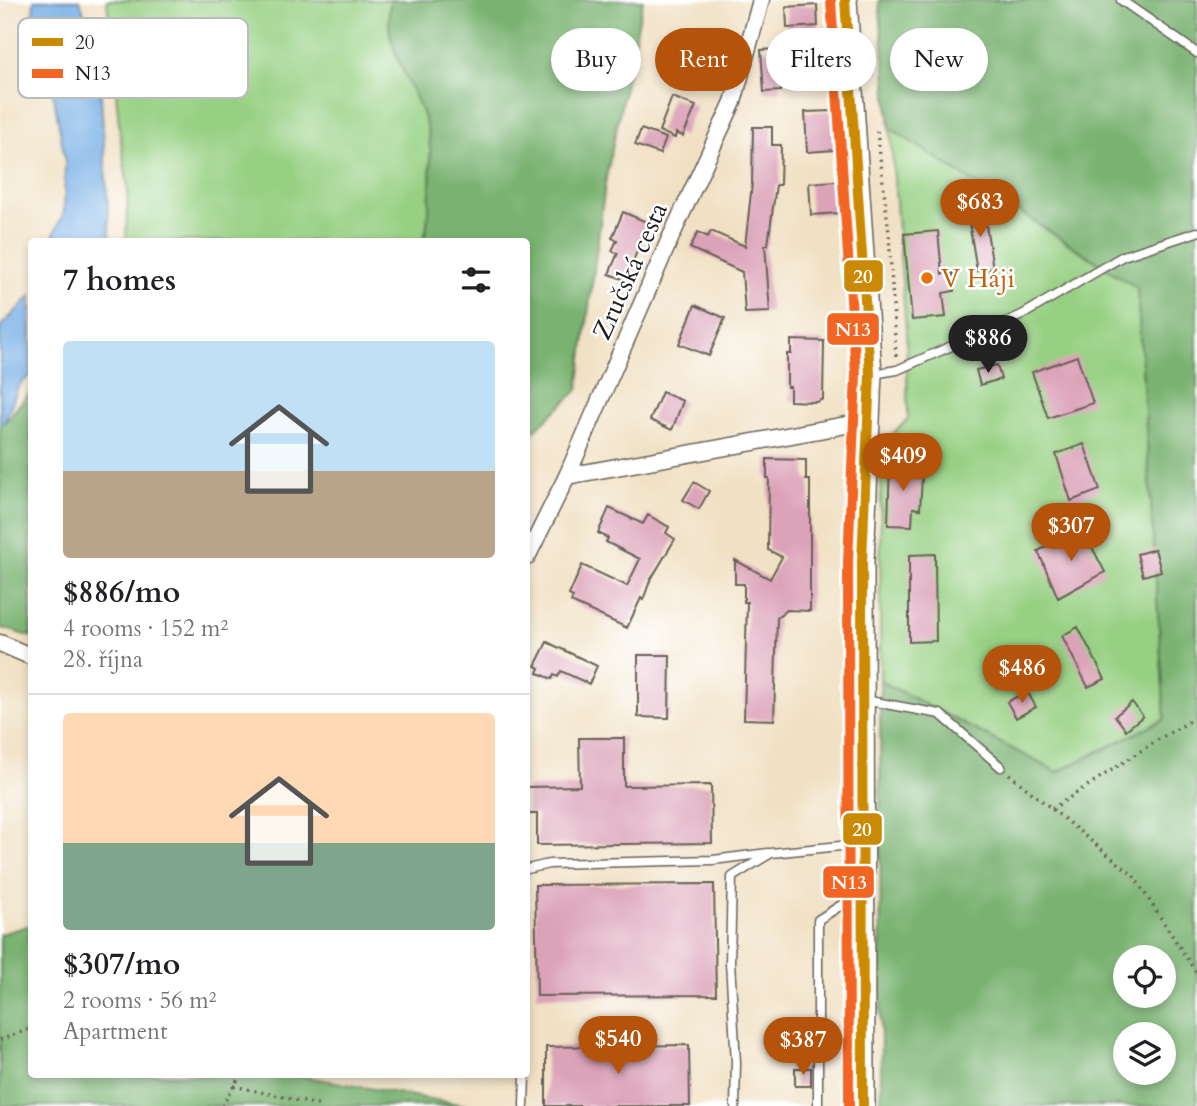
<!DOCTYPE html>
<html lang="en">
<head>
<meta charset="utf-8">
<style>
  :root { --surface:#fff; --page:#f6f6f6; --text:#202124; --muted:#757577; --line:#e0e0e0; --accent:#b45309 }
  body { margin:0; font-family:Cardo,serif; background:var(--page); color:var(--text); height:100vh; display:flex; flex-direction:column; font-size:26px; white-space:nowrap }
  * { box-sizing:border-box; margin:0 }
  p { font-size:23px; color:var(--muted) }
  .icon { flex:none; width:38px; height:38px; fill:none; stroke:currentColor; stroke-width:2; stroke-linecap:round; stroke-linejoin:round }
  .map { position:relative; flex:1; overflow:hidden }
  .sheet { position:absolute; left:28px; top:238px; width:502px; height:840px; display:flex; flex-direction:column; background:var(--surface); border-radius:7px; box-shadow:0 4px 10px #0003 }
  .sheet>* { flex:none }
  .top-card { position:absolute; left:551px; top:28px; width:541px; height:63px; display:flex; gap:14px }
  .buttons { position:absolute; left:1113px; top:945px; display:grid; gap:14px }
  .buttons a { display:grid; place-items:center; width:63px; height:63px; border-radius:50%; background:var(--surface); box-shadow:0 4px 10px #0003; font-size:35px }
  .price { position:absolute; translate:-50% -60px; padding:0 16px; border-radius:24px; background:var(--accent); color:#fff; font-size:23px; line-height:46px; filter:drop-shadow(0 2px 4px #0008) }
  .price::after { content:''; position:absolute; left:50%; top:42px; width:21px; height:16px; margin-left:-10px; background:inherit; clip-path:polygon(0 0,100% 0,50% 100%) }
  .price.selected { background:#222; color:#fff }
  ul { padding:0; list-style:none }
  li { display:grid; align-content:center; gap:14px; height:371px; padding:0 35px }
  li+li { border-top:2px solid var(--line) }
  li span { display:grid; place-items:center; height:217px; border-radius:7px; color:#555 }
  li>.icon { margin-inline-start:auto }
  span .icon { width:126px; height:126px; fill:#fffc; stroke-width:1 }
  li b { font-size:30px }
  h2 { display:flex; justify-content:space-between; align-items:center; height:84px; padding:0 35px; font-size:30px }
  .pill { padding:0 24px; border-radius:32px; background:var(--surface); box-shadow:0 4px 10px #0003; font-size:24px; line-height:63px }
  .pill.selected { background:var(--accent); color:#fff }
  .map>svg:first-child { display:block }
  .green { fill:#97d083; stroke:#5a7650; stroke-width:2 }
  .forest { fill:#79b271; stroke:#4a6746; stroke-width:2; fill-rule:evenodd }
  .water { fill:#75aee5; stroke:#486580; stroke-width:2 }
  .building { fill:#dba2b8 }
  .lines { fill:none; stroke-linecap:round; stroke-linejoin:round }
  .lane-casing { stroke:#676157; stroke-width:11 }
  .street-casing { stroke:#676157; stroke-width:19 }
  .secondary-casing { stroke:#676157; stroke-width:26 }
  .path { stroke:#676157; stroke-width:3.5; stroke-dasharray:2 5; stroke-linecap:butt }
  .lane { stroke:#fff; stroke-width:8 }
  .street { stroke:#fff; stroke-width:16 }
  .secondary { stroke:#fff; stroke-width:23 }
  .bus-1-casing { stroke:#fff; stroke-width:16 }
  .bus-2-casing { stroke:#fff; stroke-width:16 }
  .bus-1 { stroke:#cb8a06; stroke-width:10 }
  .bus-2 { stroke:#f26522; stroke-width:10 }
  .food-dot { fill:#e8710a; stroke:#fff; stroke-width:2.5 }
  .labels { text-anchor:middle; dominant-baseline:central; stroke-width:5; stroke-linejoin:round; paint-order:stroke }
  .street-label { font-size:26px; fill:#1c1c1c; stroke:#fff }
  .food-label { font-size:26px; fill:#c56008; stroke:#fff; text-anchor:start }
  .key { fill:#fff; stroke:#bbb; stroke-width:2 }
  .key-label { font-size:19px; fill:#1c1c1c }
  .line-badge { stroke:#fff; stroke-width:2.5 }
  .badge-label { font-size:19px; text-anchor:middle; font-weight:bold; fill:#fff }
</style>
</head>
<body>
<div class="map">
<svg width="1197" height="1106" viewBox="0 0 1197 1106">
  <rect width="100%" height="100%" fill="#fff"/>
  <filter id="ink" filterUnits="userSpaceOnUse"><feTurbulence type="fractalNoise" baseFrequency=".0143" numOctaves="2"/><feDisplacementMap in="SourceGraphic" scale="14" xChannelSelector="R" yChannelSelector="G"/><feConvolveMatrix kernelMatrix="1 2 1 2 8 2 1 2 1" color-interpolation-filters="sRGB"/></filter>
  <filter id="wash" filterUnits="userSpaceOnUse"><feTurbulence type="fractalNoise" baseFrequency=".00686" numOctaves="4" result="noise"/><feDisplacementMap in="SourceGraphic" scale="28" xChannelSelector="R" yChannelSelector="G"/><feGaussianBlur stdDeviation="1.57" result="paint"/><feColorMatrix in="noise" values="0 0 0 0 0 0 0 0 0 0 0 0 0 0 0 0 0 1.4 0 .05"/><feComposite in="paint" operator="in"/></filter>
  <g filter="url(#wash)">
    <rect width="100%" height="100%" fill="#f1e1c4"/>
    <path class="green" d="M107,0H391C380,49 416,84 427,128C433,149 431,221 423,241H126L128,188L120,135Z
      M890,128L1137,288L1165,719L1057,772L880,681L881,445L908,419L906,330Z"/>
    <path class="forest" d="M391,0H643L606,178L578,390L527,437V242L423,241C431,221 433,149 427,128C416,84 380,48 391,0Z
      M879,0H1197V1106H881L880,681L1057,772L1165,719L1137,288L890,128ZM1125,957H1164V996H1125ZM1125,1034H1164V1073H1125Z
      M31,391V637L0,627V423H4Z
      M31,925L32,1074L296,1075L469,1106H0V934Z"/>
    <path class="water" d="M34,0H80L99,65L110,241H51L64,212L65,159L48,65L32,30Z
      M31,296V375L19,385L4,423H0V327Z"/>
    <g id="blocks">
      <path class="building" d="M817,5L818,26L787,28L786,7Z
        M777,49L781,91L764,92L761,50Z
        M672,97L696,106L683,136L676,133L675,138L659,131Z
        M833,111L835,150L807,152L805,112Z
        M753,127H772V145H781L780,185H776L768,245H765L770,312L745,313L742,272L690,248L698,232L708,237L711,231L745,246L752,184Z
        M641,129L666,138L660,154L635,145Z
        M837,181L839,213L811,215L809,183Z
        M983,207L993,268L977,271L967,210Z
        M623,212L649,223L625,280L609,274L618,253L612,251L617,240L612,238Z
        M938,231L942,274L953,273L954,291L943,293L946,317L912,320L904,234Z
        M695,305L725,318L709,356L679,344Z
        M791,340L824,341L823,399L816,402L790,401V387H787V354H791Z
        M1077,356L1093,403L1048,418L1032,372Z
        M997,365L1001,379L980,385L976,370Z
        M662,392L683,401L672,430L650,420Z
        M1084,444L1100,490L1071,501L1056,454Z
        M767,459L806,460V480H810V611L787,610L777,618L774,720L744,719L747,602H744V584H735V560L770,579L782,557L768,550L769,478H767Z
        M890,461L915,462L914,478H922L920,509L913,508L912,526L888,525Z
        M694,482L709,491L699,509L683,500Z
        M609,508L643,524L648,515L669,527L666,533L675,539L650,581L643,600L641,598L627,628L571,602L573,597L569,595L582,565L627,586L640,559L606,542L608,538L598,533Z
        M1082,528L1105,572L1058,598L1038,551Z
        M1155,549L1161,571L1143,576L1137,554Z
        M935,554L936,641L909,642V555Z
        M1078,627L1105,679L1088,687L1062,636Z
        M547,642L597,666L589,684L561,671L558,677L554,675L552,679L538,673L540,668L535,666Z
        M638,655H670L669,718L638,717Z
        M1027,691L1036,707L1016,718L1007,702Z
        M1132,702L1143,716L1126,730L1115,716Z
        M579,738H624V786L711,785L712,843L537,845V814H527V787L580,786Z
        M714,884L716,995L537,996L535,885Z
        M689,1045L690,1106H546V1047Z
        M795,1068H811V1086H795Z"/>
    </g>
  </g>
  <g filter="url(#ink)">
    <use href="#blocks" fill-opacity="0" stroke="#676157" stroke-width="2"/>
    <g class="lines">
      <g class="lane-casing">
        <path id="lane" d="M1121,0L1197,53
          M873,374L897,370L1022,315L1123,256L1197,232
          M864,700L940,714L1001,767
          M527,869L549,864L713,860L768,853
          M524,1106L525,1074
          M735,1106L736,1062L730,962L732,877L771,853L860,844
          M818,1106V920L860,893"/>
      </g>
      <g class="street-casing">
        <path id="street" d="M567,476L868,421
          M527,557L567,476L669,241L733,102L761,0
          M0,643L32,657"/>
      </g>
      <g class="secondary-casing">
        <path id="secondary" d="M845,0L870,374L862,562L863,1106"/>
      </g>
      <path class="path" d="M877,131L889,233L896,357
        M1009,774L1133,875L1197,974
        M1052,809L1159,739L1197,717
        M0,1040L32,1028
        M234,1086L322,1106
        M222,1106L241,1074"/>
      <use href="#lane" class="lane"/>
      <use href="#street" class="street"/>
      <use href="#secondary" class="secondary"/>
      <g class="bus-1-casing">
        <path id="bus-1" d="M845,0L870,374L862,562L863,1106"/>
      </g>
      <g class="bus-2-casing">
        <path id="bus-2" d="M831,1L856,374L848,562L849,1106"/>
      </g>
      <use href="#bus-1" class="bus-1"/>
      <use href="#bus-2" class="bus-2"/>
    </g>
  </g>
  <circle class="food-dot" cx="927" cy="278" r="7"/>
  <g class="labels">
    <g class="street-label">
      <text transform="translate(630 271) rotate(-66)">Zručská cesta</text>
    </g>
    <g class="food-label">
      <text x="941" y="278">V Háji</text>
    </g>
  </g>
  <rect x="18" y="18" width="230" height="80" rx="10" class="key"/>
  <rect x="32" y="38" width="31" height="8" fill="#cb8a06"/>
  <rect x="32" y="69" width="31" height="9" fill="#f26522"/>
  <g class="key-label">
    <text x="75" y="49">20</text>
    <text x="75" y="80">N13</text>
  </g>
  <g class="line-badge">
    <rect x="843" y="259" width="41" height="34" rx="7" fill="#cb8a06"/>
    <rect x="826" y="312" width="54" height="34" rx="7" fill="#f26522"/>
    <rect x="842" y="812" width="41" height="34" rx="7" fill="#cb8a06"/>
    <rect x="822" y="865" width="53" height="34" rx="7" fill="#f26522"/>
  </g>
  <g class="badge-label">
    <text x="863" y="283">20</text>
    <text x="853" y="336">N13</text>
    <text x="862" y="836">20</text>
    <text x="849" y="889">N13</text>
  </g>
</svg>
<div class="buttons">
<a><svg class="icon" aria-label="locate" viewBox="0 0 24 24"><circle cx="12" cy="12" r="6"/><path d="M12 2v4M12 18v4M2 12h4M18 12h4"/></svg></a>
<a><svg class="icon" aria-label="layers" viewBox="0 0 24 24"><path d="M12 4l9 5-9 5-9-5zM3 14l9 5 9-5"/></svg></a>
</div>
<b class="price" style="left:980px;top:239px">$683</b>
<b class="price selected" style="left:988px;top:375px">$886</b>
<b class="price" style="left:903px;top:493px">$409</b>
<b class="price" style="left:1071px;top:563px">$307</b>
<b class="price" style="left:1022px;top:705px">$486</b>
<b class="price" style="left:618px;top:1076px">$540</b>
<b class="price" style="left:803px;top:1077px">$387</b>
<div class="top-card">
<a class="pill">Buy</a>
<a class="pill selected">Rent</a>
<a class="pill">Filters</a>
<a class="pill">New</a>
</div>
<section class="sheet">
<h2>7 homes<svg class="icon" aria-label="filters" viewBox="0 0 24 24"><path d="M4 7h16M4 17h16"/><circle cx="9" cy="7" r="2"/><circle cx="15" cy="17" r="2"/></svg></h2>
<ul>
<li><span style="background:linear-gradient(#bfe0f5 60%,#b9a48a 0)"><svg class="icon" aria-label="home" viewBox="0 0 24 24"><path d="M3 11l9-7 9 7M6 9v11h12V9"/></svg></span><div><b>$886/mo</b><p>4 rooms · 152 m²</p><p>28. října</p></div></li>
<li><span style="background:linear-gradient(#ffd9b3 60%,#7fa58c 0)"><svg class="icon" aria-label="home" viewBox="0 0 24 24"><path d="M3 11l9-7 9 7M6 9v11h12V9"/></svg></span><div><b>$307/mo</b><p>2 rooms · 56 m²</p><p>Apartment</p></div></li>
</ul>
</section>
</div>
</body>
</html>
